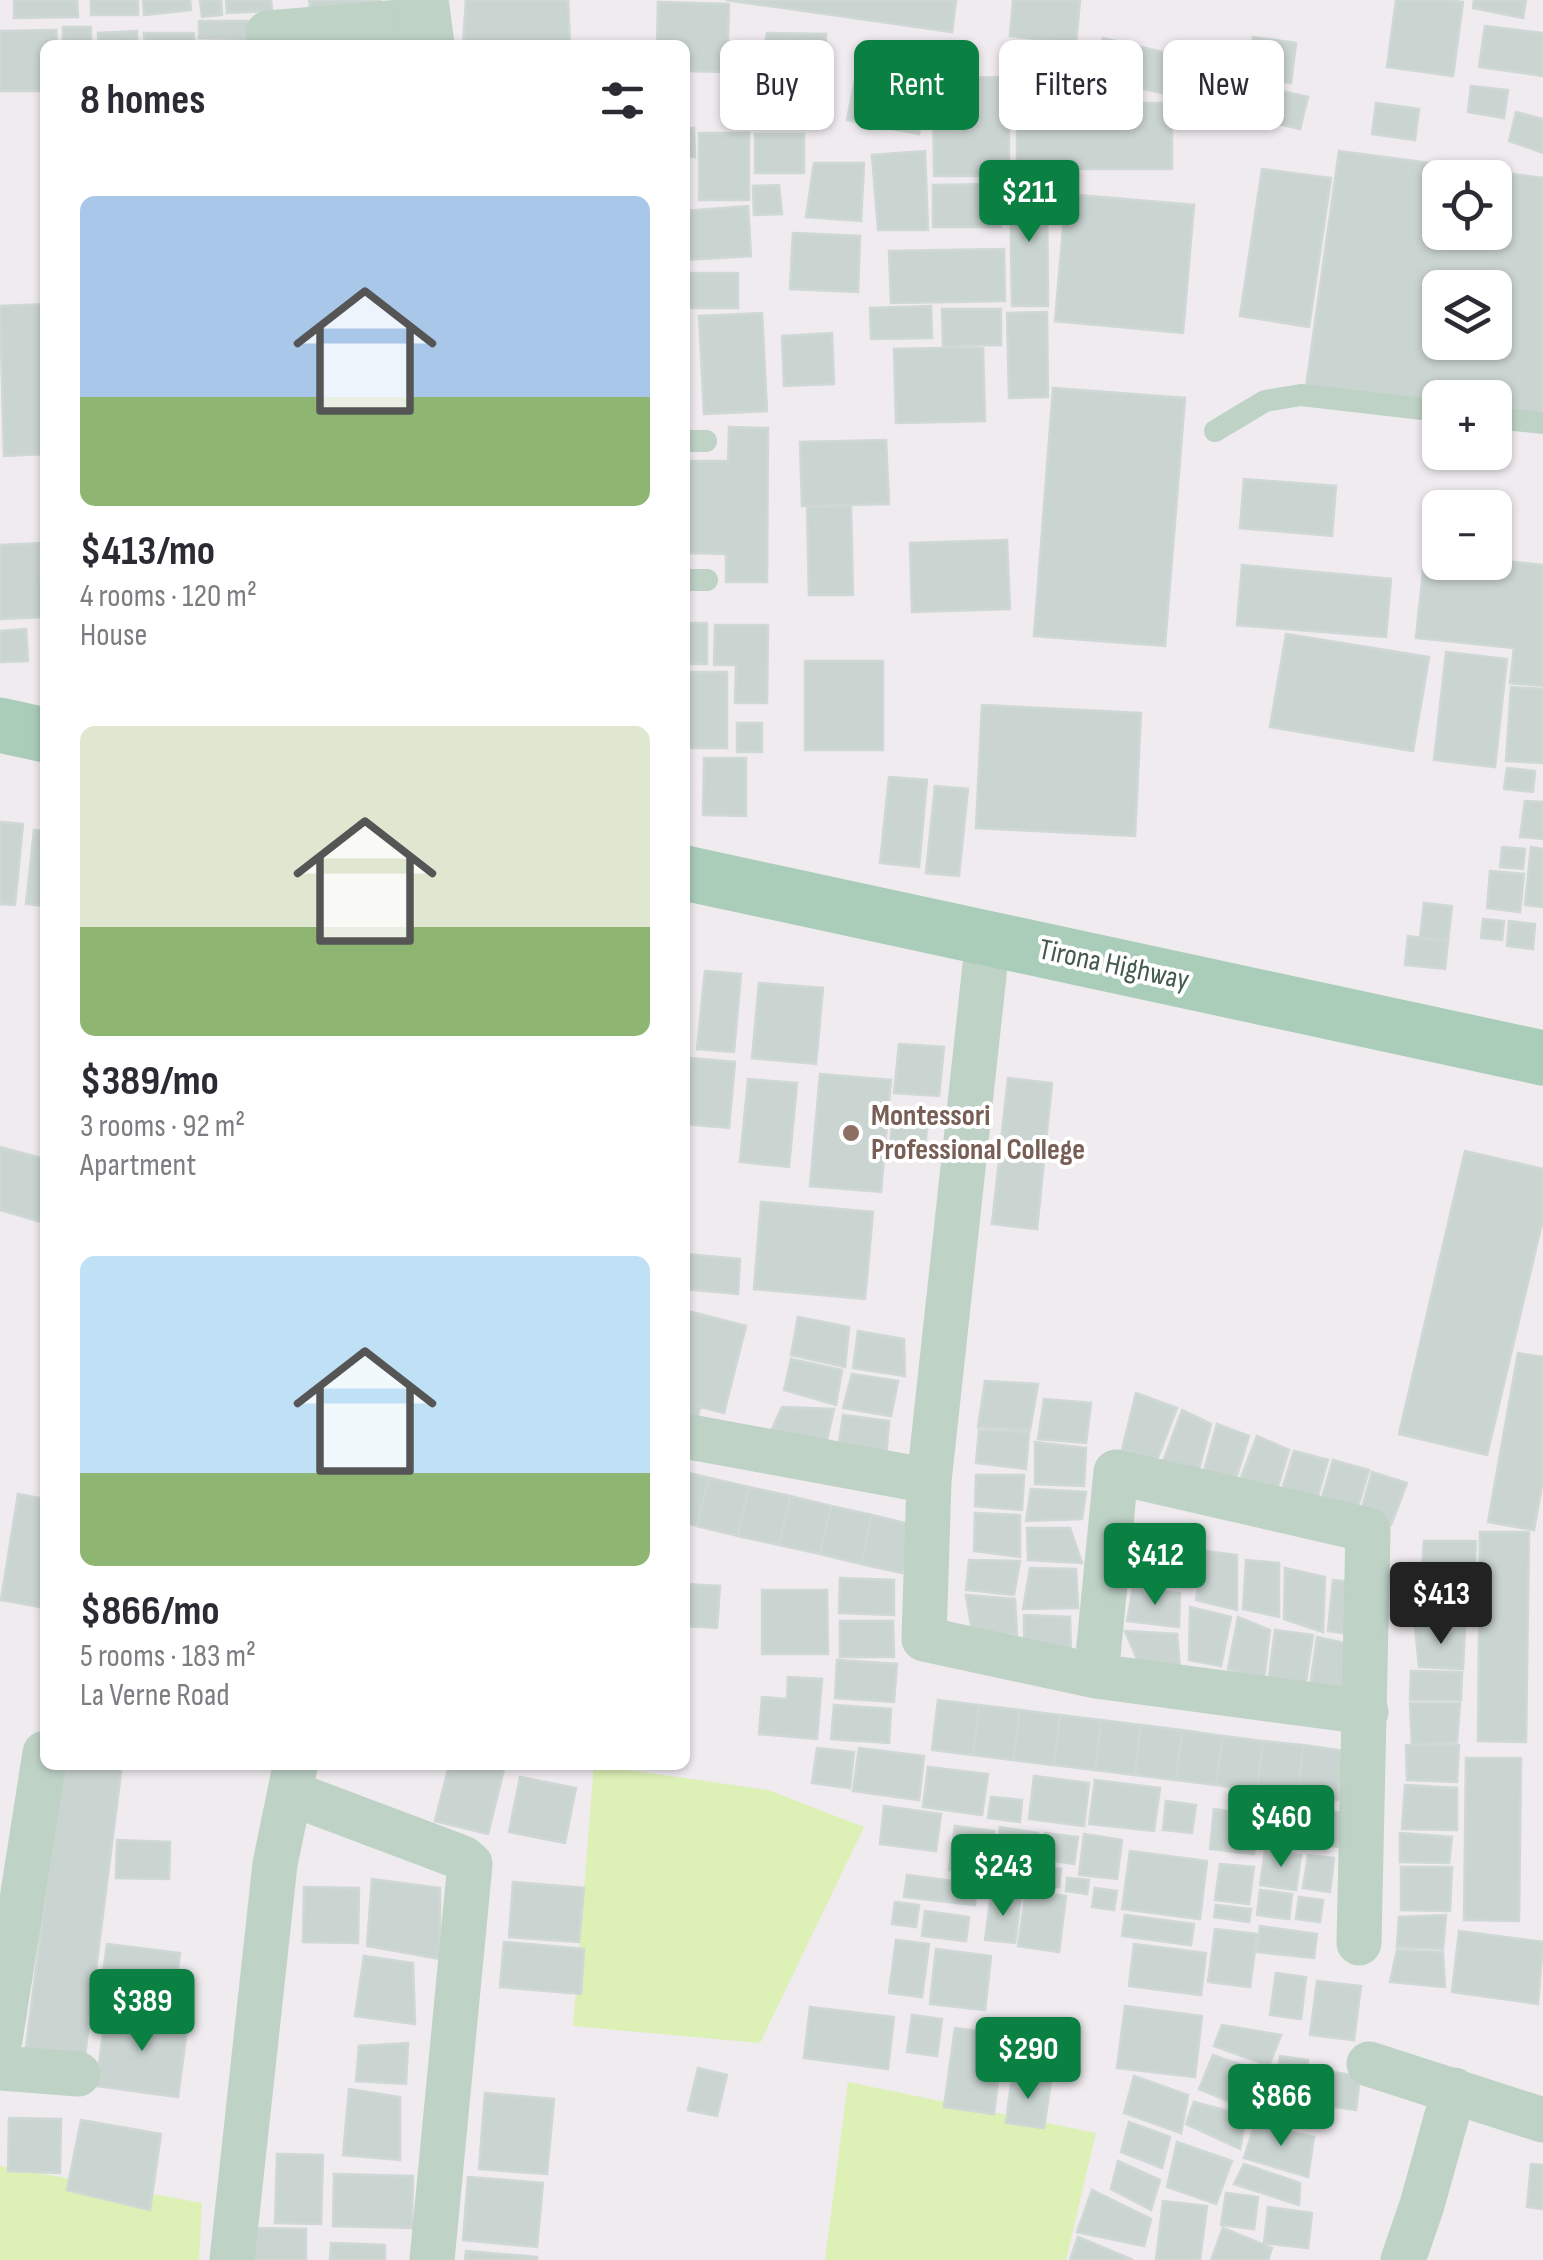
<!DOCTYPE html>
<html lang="en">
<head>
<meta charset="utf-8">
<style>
  :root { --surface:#fff; --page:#f2f2f3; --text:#2b2b33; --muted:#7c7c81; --accent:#0b8043 }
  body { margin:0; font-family:"Sofia Sans Condensed",sans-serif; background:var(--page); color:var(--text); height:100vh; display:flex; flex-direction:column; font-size:38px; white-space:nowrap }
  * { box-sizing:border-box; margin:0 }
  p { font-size:32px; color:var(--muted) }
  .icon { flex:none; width:55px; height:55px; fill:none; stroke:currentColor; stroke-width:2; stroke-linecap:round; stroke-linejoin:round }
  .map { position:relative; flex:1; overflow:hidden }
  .panel { position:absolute; left:40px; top:40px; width:650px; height:1730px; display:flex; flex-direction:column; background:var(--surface); border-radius:15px; box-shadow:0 2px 8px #0004 }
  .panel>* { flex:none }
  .top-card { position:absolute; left:720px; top:40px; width:672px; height:90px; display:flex; gap:20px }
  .controls { position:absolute; left:1422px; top:160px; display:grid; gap:20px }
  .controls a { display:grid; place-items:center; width:90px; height:90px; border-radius:15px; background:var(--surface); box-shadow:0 2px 8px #0004; font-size:50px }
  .price { position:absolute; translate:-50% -85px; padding:0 22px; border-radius:10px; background:var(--accent); color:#fff; font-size:32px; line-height:65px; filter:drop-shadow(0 2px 5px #0008) }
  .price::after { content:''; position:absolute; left:50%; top:60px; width:30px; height:22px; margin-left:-15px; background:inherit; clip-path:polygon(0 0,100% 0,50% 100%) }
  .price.active { background:#222; color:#fff }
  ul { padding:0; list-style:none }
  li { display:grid; align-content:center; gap:20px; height:530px; padding:0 40px }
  li span { display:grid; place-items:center; height:310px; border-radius:15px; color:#555 }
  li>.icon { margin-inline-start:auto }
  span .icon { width:180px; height:180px; fill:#fffc; stroke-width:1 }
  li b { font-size:42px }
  h2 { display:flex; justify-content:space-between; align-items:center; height:120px; padding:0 40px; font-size:42px }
  .chip { padding:0 35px; border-radius:15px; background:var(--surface); box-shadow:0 2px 8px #0004; font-size:35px; line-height:90px }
  .chip.active { background:var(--accent); color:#fff }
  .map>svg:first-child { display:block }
  .green { fill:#ddf0b6 }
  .building { fill:#cad4d1; stroke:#cfd8d5; stroke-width:2.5; fill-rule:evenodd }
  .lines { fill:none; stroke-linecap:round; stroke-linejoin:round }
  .service { stroke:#bed2c6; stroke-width:22 }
  .minor { stroke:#bed2c6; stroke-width:45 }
  .tertiary { stroke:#bed2c6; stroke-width:55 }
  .primary { stroke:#a9cdb9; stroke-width:55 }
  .education-dot { fill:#8d6e63; stroke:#fff; stroke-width:4 }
  .labels { text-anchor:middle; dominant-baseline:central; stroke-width:8; stroke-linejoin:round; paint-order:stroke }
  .street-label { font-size:30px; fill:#435a4d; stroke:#fff }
  .education-label { font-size:30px; font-weight:bold; fill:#785e54; stroke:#fff; text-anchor:start }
</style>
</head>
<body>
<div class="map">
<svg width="1543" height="2260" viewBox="0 0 1543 2260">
  <rect width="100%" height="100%" fill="#efebef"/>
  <path class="green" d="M594,1765L768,1790L864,1827L760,2043L573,2026Z
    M848,2082L1096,2133L1066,2260H825Z
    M0,2166L202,2203L199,2260H0Z"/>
  <path class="building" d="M14,0H77L78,17L14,18Z
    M91,0H138V15H91Z
    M143,0H190L191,10L144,15Z
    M200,0H221L222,15L202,17Z
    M226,0H271L272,11L227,13Z
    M309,0H381L383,13L312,24Z
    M466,0H568L570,45H463Z
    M726,0H956L952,32Z
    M1013,0H1080L1076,43L1010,36Z
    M1396,0H1445L1463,2L1453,76L1387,67Z
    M1474,0H1526L1523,18L1473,8Z
    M658,2L729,4L727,72L685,71V45H657Z
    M199,21H260V39L199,38Z
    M1485,26L1543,33V76L1479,67Z
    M63,27H91V45H63Z
    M56,30L57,45H45V91H0V31Z
    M137,31V45H99L98,33Z
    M144,33H194V45H145Z
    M767,33L826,34L824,91L757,84Z
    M1253,37L1296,43L1291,83L1248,77Z
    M1103,38L1208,63L1199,102L1094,77Z
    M861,50L933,64L919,134L847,120Z
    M1217,76L1308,97L1300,129L1210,108Z
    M1009,77V176H934L933,78Z
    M1471,86L1508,90L1504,118L1468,112Z
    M1017,103H1172V169H1017Z
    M1376,103L1419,109L1415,140L1372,134Z
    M1516,112L1543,119V153L1509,141Z
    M694,128L695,157H685V129Z
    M699,133H749V200H699Z
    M755,134H804V173H755Z
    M925,151L928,230H878L872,155Z
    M1339,151L1543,178V420L1495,413V398H1440V405L1306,387ZM1440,178H1495V232H1440ZM1440,288H1495V342H1440Z
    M814,163H864L861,221L806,217Z
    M1262,169L1331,178L1309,327L1240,316Z
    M1001,184V227H933V185Z
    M1010,184H1047L1048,306H1012Z
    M779,185L782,214L754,215L753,186Z
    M1066,194L1194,205L1183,333L1055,321Z
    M748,206L751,256L685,260V211Z
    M793,233L860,236L858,292L790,289Z
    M1004,249L1005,301L891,303L889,251Z
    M685,273H738V308H685Z
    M45,304V454L4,456L0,306Z
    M931,306L932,338L871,339L870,308Z
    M942,309H1001V345L943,346Z
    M1047,312L1048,397L1009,398L1007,313Z
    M762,313L767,411L704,414L699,316Z
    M832,333L834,384L784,386L782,336Z
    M983,347L985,421L896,423L894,349Z
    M1053,388L1185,398L1165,646L1034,636Z
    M729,427L768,428L767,582H726V554L685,553V461H728Z
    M886,440L889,504L802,506L800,442Z
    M1244,479L1336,486L1332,536L1240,528Z
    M851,506L853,595H809L807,507Z
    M1007,540L1010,609L912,612L910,543Z
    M39,543L43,617L0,619V545Z
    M1425,552L1440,554V562H1495V560L1543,565V686L1510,683L1514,648L1416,638Z
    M1242,565L1391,579L1386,637L1237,625Z
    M685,623H707V664H685Z
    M715,625H768L767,703H735L736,665H714Z
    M26,629L28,661L0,662V631Z
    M1286,634L1429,657L1413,751L1270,727Z
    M1446,652L1507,659L1495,767L1434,760Z
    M805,661H883V750H805Z
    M685,672H727V748H685Z
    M1511,687L1543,689V763L1506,761Z
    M982,705L1141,713L1135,836L976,828Z
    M737,723H762V752H737Z
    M704,758H746V816L703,815Z
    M1507,768L1535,771L1533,792L1504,789Z
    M889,777L927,780L919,867L880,863Z
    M935,786L968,789L959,876L926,873Z
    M1525,801L1543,802V839L1520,837Z
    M0,822L23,824L15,905L0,904Z
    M34,830L45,831V906L26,904Z
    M1502,847L1525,849L1523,869L1500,867Z
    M1531,847L1543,849V907L1525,905Z
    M1490,871L1524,874L1520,912L1487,908Z
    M1424,903L1452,906L1448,941L1420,938Z
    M1483,919L1504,921L1502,940L1481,938Z
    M1509,921L1535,924L1533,949L1507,946Z
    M1408,936L1448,941L1445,969L1405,965Z
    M705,971L741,974L734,1052L697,1049Z
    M759,983L823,988L816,1064L752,1058Z
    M899,1044L944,1047L939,1096L894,1093Z
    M690,1058L735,1062L729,1128L685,1124Z
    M820,1074L891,1080L881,1192L810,1186Z
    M1008,1078L1052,1083L1037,1229L992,1224Z
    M748,1079L797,1083L789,1167L740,1162Z
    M893,1112L928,1116L925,1149L890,1146Z
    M0,1147L45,1159V1223L0,1210Z
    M1465,1151L1543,1169V1219L1487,1455L1399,1434Z
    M761,1202L873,1212L865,1299L754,1289Z
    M685,1254L740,1259L738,1294L685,1289Z
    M688,1311L746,1326L724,1413L700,1407L696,1427L685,1424V1323Z
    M798,1317L849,1327L845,1367L791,1355Z
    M858,1331L904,1339L905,1376L853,1368Z
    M1518,1353L1543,1357V1480L1534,1530L1488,1522Z
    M791,1359L842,1370L836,1405L784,1390Z
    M852,1374L898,1381L891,1416L843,1408Z
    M985,1381L1038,1384L1030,1430L978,1427Z
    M1136,1393L1177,1408L1157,1460L1122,1450Z
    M1044,1399L1091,1403L1086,1443L1038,1439Z
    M782,1407L834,1409L824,1453L768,1438Z
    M1182,1410L1211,1424L1198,1473L1163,1462Z
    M843,1415L889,1421L886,1459L837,1457Z
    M1217,1424L1249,1436L1235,1482L1203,1474Z
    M979,1430L1029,1432L1026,1469L976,1463Z
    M1257,1436L1289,1450L1276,1493L1240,1480Z
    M1035,1442L1086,1448L1084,1486L1035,1484Z
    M1294,1451L1328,1460L1316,1503L1280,1496Z
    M1333,1460L1369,1470L1354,1519L1320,1504Z
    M685,1472L709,1478L697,1526L685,1523Z
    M1372,1472L1407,1483L1391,1525L1359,1518Z
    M976,1475H1024L1022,1510L975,1506Z
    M709,1478L749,1487L738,1536L697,1526Z
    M749,1487L790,1496L779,1545L738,1536Z
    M1031,1489L1086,1492L1082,1519L1026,1521Z
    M18,1494L45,1499V1608L1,1600Z
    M790,1496L831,1506L820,1554L779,1545Z
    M831,1506L872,1515L861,1564L820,1554Z
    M975,1513L1020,1515V1557L974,1551Z
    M872,1515L913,1525L902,1573L861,1564Z
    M1027,1528H1070L1082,1563L1028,1560Z
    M1480,1532H1529L1526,1742L1478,1741Z
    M1135,1533L1188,1537L1183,1584L1131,1572Z
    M1424,1541H1476L1474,1586L1421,1584Z
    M1205,1551L1237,1555V1610L1196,1600Z
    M969,1560L1020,1561L1014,1595L966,1590Z
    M1246,1560L1279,1563V1617L1243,1609Z
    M1030,1568L1076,1569L1078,1608L1023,1609Z
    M1285,1568L1325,1577L1323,1632L1284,1619Z
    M840,1578L894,1580V1615L839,1613Z
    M1333,1580L1367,1584L1364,1636L1328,1631Z
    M685,1584L720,1586L717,1628L685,1626Z
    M1133,1588L1180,1593L1179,1627L1127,1621Z
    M762,1590H827L828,1654H762Z
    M1416,1591H1468L1466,1621H1415Z
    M966,1595L1015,1599L1017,1635L972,1632Z
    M1190,1607L1231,1617L1221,1666L1189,1660Z
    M1024,1615L1070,1617L1071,1657L1024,1656Z
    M1238,1617L1270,1630L1264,1679L1228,1669Z
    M840,1621H893L894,1657H840Z
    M1415,1627H1465L1463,1669L1419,1667Z
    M1275,1630L1313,1635L1305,1688L1269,1677Z
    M1125,1631L1177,1634L1180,1668L1143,1673Z
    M1317,1637L1354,1645L1353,1694L1310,1687Z
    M837,1660L897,1664L894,1702L835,1698Z
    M1411,1671L1462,1672L1461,1700H1410Z
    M788,1677L822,1679L817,1739L759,1734L762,1697L787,1699Z
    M938,1700L979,1705L973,1755L932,1750Z
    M1410,1703H1460L1457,1742L1412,1745Z
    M834,1705L891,1709L889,1743L831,1739Z
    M979,1705L1020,1710L1013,1760L973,1755Z
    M1020,1710L1060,1715L1054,1765L1013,1760Z
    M1060,1715L1101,1720L1095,1770L1054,1765Z
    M1101,1720L1141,1725L1135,1775L1095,1770Z
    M1141,1725L1182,1730L1176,1780L1135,1775Z
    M1182,1730L1223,1736L1216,1785L1176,1780Z
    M1223,1736L1263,1741L1257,1791L1216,1785Z
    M1263,1741L1303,1745L1298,1795L1257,1791Z
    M1303,1745L1345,1751L1338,1800L1298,1795Z
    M1406,1745H1459L1457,1782L1407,1780Z
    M817,1748L854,1752L850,1788L812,1783Z
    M859,1748L924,1756L919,1800L853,1791Z
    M1466,1758H1521L1519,1921L1464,1920Z
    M62,1765H122L84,2063L25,2055Z
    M449,1765H505L488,1834L435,1821Z
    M928,1767L988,1774L982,1815L923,1807Z
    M1034,1776L1089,1783L1084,1826L1029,1819Z
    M520,1777L576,1788L565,1843L509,1832Z
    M1095,1780L1160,1788L1154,1831L1089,1824Z
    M1405,1785L1457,1788V1830L1402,1829Z
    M991,1797L1022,1800L1020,1822L988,1818Z
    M1268,1800L1301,1803L1296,1843L1262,1839Z
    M1166,1801L1196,1805L1192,1833L1163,1830Z
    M884,1806L941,1814L936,1851L880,1844Z
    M1214,1809L1259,1815L1254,1854L1210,1849Z
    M1311,1809L1343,1813L1339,1847L1306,1843Z
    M955,1826L994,1831L988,1875L949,1870Z
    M1000,1827L1038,1833L1031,1884L994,1879Z
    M1045,1833L1078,1837L1074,1864L1041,1859Z
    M1400,1833L1452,1837L1449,1863L1400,1862Z
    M1084,1834L1122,1840L1117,1879L1079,1875Z
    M117,1840L170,1842L169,1879L116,1878Z
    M1130,1851L1207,1861L1200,1919L1122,1909Z
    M1265,1851L1301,1855L1296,1890L1260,1885Z
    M1308,1855L1334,1858L1330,1892L1303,1888Z
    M1220,1864L1254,1867L1249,1904L1215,1900Z
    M1040,1866L1061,1869L1059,1887L1037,1884Z
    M1401,1867H1452L1450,1911L1401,1910Z
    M907,1875L977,1884L975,1905L904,1897Z
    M1067,1878L1089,1880L1087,1894L1066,1891Z
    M372,1879L440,1888V1959L367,1946Z
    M513,1882L584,1888L579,1942L509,1937Z
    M304,1887L359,1888L358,1943L303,1942Z
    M1095,1888L1117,1891L1114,1910L1092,1907Z
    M1260,1890L1292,1894L1289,1919L1257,1915Z
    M1026,1891L1066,1896L1059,1952L1018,1946Z
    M991,1894L1021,1897L1015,1943L985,1940Z
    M1299,1897L1323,1900L1320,1922L1296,1919Z
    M895,1902L919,1905L916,1927L892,1924Z
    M1216,1905L1251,1909L1249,1922L1214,1917Z
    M925,1911L969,1917L966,1941L922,1936Z
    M1125,1915L1194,1924L1191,1945L1122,1936Z
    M1446,1915L1443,1949L1397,1947L1399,1917Z
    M1260,1926L1317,1934L1314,1958L1257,1952Z
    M1215,1929L1257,1934L1250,1987L1208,1982Z
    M1459,1931L1543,1942L1538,2004L1452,1992Z
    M896,1940L929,1944L922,1997L889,1993Z
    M504,1942L584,1949L581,1994L500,1987Z
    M107,1944L180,1953L172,2013L99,2004Z
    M1134,1944L1206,1953L1201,1995L1129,1986Z
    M936,1949L991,1956L985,2010L930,2004Z
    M1397,1950L1443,1952L1445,1987L1390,1982Z
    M364,1956L413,1963L415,2024L355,2016Z
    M1276,1973L1306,1977L1301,2019L1270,2015Z
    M1317,1981L1361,1986L1354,2040L1310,2035Z
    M1125,2006L1202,2016L1195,2077L1117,2068Z
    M810,2007L894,2017L888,2069L804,2058Z
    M106,2012L188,2022L178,2097L96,2086Z
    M912,2015L942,2019L937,2056L907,2052Z
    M1222,2025L1281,2035L1269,2066L1214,2046Z
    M955,2028L1004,2034L994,2114L944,2107Z
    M408,2043L406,2084L356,2081L359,2046Z
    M1213,2055L1264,2073L1250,2110L1199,2089Z
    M1280,2056L1308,2060L1304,2089L1276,2086Z
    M698,2068L727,2075L717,2116L688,2110Z
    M1318,2070L1360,2076L1356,2110L1314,2104Z
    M1012,2076L1051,2081L1044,2128L1006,2123Z
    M1134,2076L1188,2095L1181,2133L1124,2113Z
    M349,2089L400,2097V2160L343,2155Z
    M485,2093L554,2099L547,2174L479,2169Z
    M1262,2093L1301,2098L1298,2123L1259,2119Z
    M1194,2102L1246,2116L1240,2149L1186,2124Z
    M9,2118L61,2119L60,2173L8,2171Z
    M81,2120L161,2134L150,2210L67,2190Z
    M1129,2122L1170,2137L1162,2168L1121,2152Z
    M1255,2124L1314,2137L1308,2177L1244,2158Z
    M1177,2142L1232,2161L1216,2204L1167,2187Z
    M277,2154L323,2155L321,2224L275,2223Z
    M1118,2161L1160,2180L1151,2210L1111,2189Z
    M1244,2164L1300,2183L1299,2205L1234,2184Z
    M1531,2164L1543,2165V2209L1527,2207Z
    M334,2174L413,2176L412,2228L333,2226Z
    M468,2177L543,2183L537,2247L463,2240Z
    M1092,2190L1151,2219L1144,2246L1077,2232Z
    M1226,2193L1258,2197L1254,2229L1221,2225Z
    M1163,2201L1207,2206L1200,2260H1156Z
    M1268,2207L1312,2213L1308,2248L1264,2243Z
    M253,2228L306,2229V2260H252Z
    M1223,2228L1272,2248L1268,2260H1211Z
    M1078,2237L1133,2260H1070Z
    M331,2243L385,2245V2260H330Z
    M466,2251L537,2257V2260H465Z"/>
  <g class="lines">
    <path class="service" d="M1495,418L1543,423
      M1215,431L1265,401L1301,395L1440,411
      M685,441H706
      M685,580H707"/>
    <path class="minor" d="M268,33L425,20
      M988,938L929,1481L924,1639L1096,1676L1366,1712
      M685,1436L929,1481
      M1096,1676L1116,1472L1368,1530L1359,1943
      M290,1793L463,1858L470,1864L432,2260
      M0,2040L45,1753
      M1369,2064L1543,2120
      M0,2068L78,2074
      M232,2260L275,1864L295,1767
      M1403,2260L1422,2205L1454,2090"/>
    <path class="tertiary" d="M421,0L427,45"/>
    <path class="primary" d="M0,725L45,735
      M685,873L1543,1058"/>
  </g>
  <circle class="education-dot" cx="851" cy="1133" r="10"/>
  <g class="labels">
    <g class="street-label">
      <text transform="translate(1114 965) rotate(12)">Tirona Highway</text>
    </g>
    <g class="education-label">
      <text x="871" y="1116">Montessori<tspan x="871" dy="34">Professional College</tspan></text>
    </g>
  </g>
</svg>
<div class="controls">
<a><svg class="icon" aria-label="locate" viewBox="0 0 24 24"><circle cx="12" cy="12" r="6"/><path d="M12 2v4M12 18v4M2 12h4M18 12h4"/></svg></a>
<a><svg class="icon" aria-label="layers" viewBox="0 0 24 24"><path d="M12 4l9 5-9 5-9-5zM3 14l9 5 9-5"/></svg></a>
<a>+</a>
<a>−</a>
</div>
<b class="price" style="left:1029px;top:245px">$211</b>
<b class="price" style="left:1155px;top:1608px">$412</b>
<b class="price active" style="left:1441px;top:1647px">$413</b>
<b class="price" style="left:1281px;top:1870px">$460</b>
<b class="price" style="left:1003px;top:1919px">$243</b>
<b class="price" style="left:142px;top:2054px">$389</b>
<b class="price" style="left:1028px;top:2102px">$290</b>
<b class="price" style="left:1281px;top:2149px">$866</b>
<div class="top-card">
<a class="chip">Buy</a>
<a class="chip active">Rent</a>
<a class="chip">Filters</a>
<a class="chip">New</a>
</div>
<section class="panel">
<h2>8 homes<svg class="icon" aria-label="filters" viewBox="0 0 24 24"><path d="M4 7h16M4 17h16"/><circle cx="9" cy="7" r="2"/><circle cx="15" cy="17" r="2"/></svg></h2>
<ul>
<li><span style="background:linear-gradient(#a9c7e8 65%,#8fb573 0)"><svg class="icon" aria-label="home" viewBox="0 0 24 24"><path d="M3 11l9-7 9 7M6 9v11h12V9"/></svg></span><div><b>$413/mo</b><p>4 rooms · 120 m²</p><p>House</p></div></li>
<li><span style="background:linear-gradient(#dfe7d0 65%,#8fb573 0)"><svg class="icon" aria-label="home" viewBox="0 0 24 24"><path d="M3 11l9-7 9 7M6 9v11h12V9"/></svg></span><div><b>$389/mo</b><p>3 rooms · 92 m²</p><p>Apartment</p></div></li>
<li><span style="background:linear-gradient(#bfe0f5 70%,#8fb573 0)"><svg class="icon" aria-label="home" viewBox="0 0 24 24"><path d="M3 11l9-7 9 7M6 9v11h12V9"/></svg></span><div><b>$866/mo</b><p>5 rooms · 183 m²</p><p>La Verne Road</p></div></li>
</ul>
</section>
</div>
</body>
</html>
